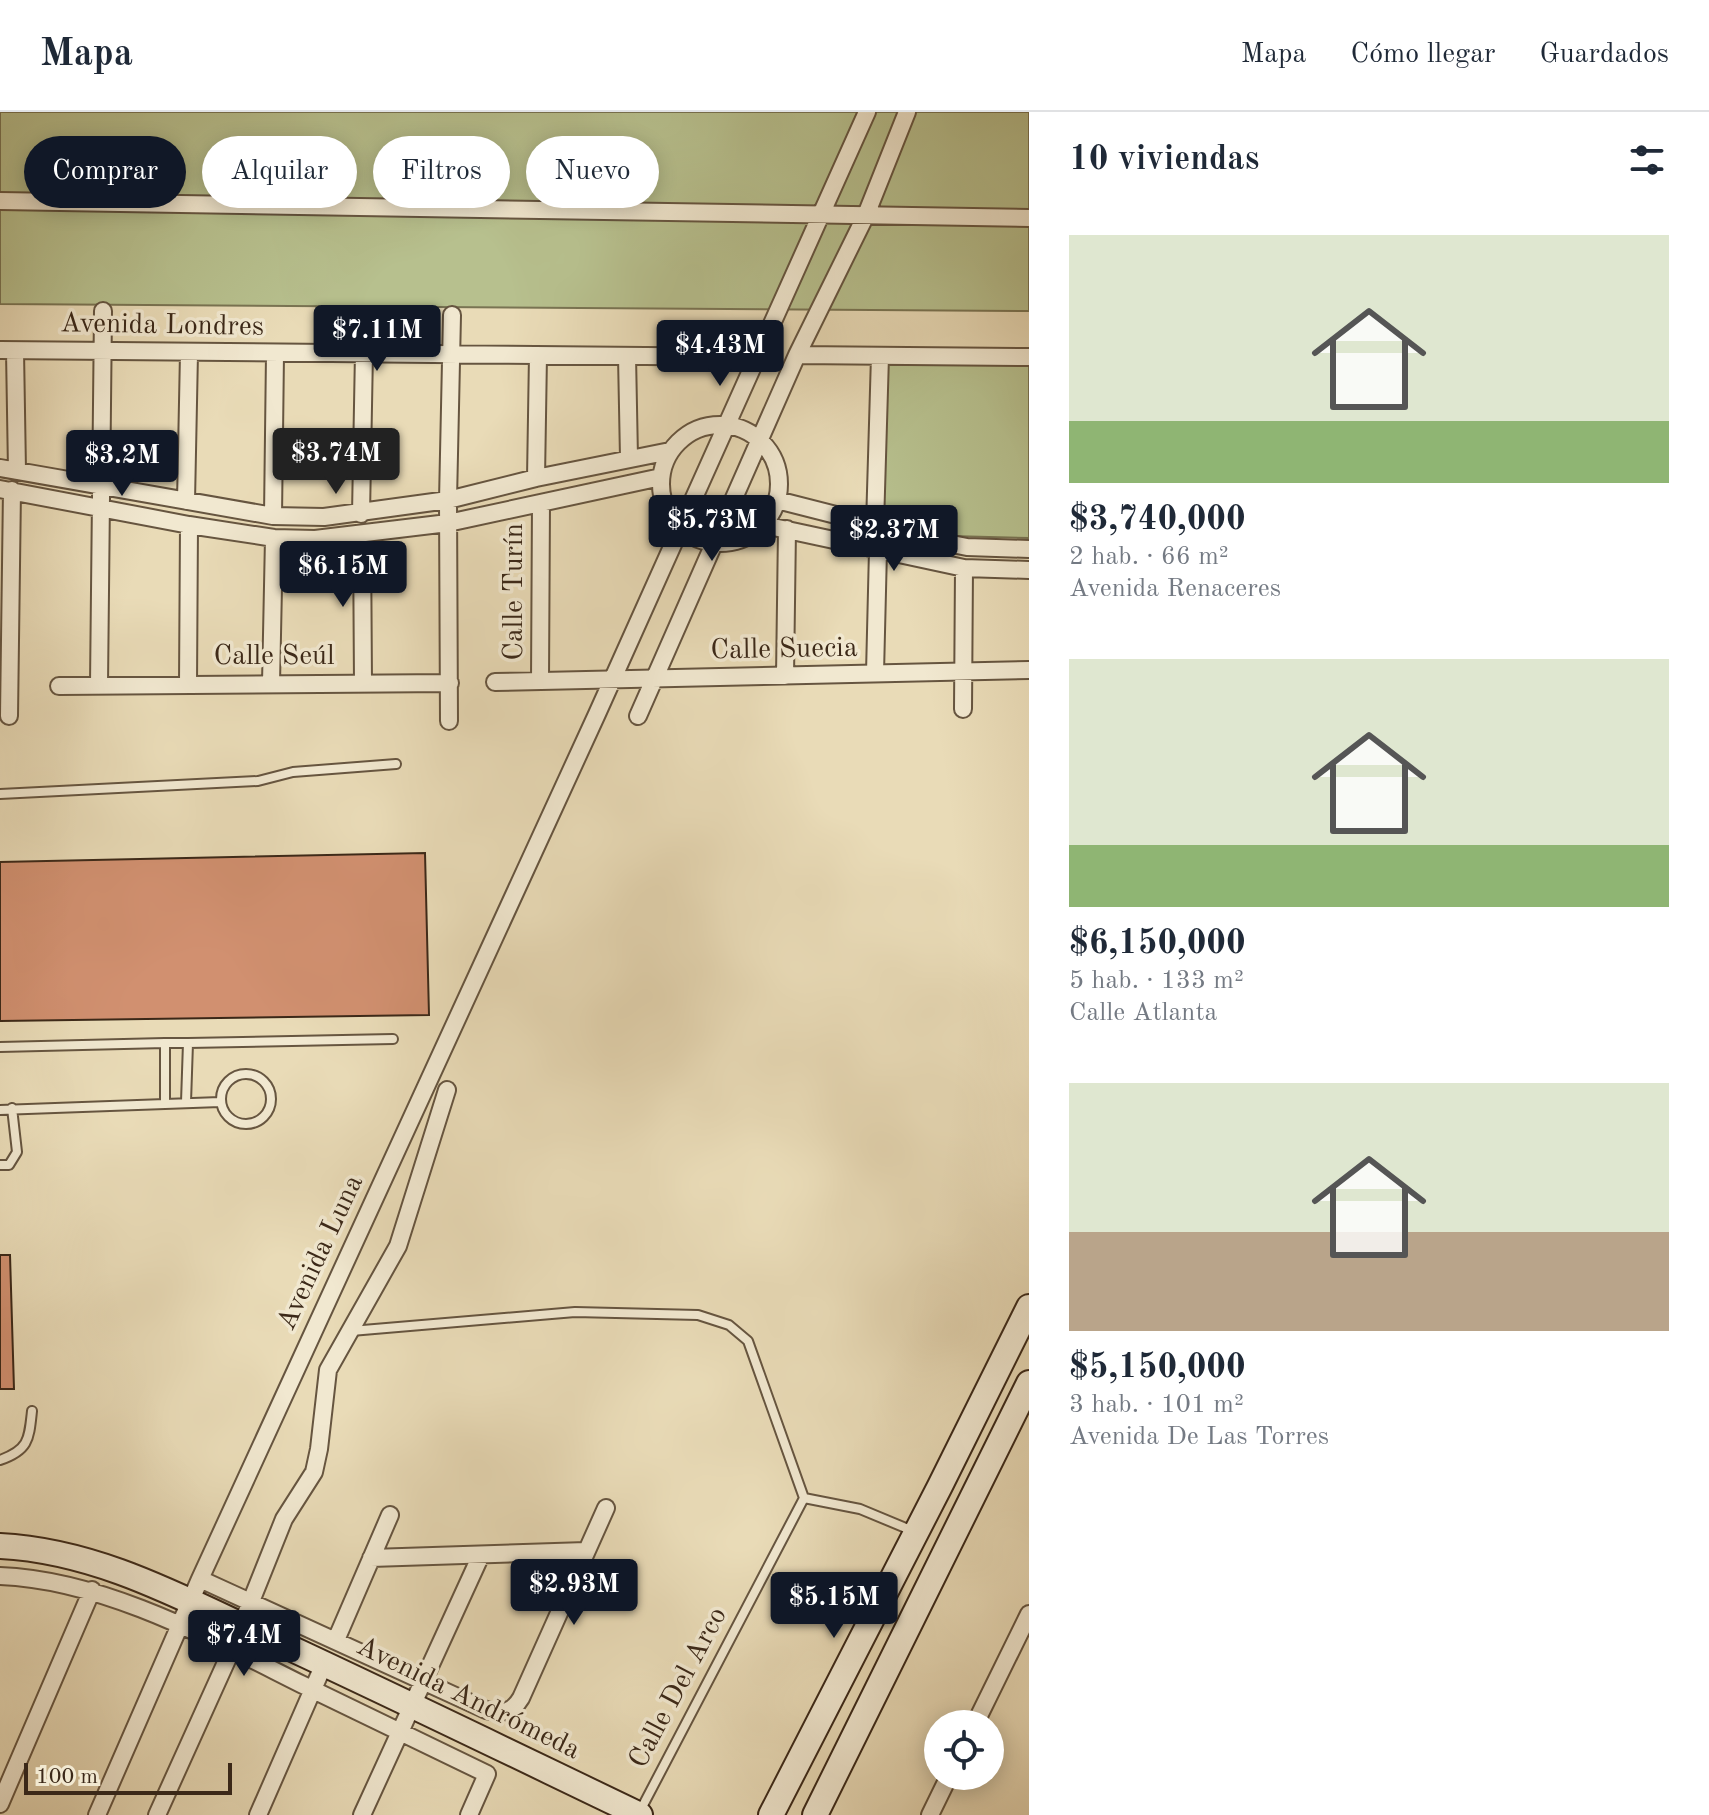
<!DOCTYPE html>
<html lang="es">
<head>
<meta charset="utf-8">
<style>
  :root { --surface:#fff; --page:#f2f2f3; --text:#1f2937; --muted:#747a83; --line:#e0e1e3; --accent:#111827 }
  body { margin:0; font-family:"Old Standard TT",serif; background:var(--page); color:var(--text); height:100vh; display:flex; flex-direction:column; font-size:30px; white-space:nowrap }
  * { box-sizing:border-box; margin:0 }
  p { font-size:26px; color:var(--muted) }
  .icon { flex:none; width:44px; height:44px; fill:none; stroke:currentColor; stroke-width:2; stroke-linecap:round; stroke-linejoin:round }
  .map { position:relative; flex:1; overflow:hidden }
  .panel { display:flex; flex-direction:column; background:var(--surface); width:680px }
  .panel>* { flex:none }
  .hud { position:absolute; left:24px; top:24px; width:760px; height:72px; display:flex; gap:16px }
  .controls { position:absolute; left:924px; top:1598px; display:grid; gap:16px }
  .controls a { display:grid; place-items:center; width:80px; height:80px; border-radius:50%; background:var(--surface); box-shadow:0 4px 20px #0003; font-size:40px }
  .scale { position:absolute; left:24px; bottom:20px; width:208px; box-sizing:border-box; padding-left:8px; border:4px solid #3b2818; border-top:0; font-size:22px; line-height:28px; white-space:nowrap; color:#3b2818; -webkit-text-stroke:6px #f1e8d0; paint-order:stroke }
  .price { position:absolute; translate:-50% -68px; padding:0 18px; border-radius:8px; background:var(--accent); color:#fff; font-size:26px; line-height:52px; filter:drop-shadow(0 2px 4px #0008) }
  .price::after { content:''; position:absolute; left:50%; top:48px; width:24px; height:18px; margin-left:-12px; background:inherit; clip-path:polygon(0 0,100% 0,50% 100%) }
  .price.active { background:#222; color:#fff }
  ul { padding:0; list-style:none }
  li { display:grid; align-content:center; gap:16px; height:424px; padding:0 40px }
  li span { display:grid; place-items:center; height:248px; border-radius:0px; color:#555 }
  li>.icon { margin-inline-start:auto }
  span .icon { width:144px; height:144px; fill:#fffc; stroke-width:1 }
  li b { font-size:34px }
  h2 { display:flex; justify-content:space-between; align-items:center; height:96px; padding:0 40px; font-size:34px }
  .pill { padding:0 28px; border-radius:36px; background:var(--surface); box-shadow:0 4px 20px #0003; font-size:28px; line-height:72px }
  .pill.active { background:var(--accent); color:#fff }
  header { display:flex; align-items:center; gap:48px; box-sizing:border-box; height:112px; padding:0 40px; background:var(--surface); border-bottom:2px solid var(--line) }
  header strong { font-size:38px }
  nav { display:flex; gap:44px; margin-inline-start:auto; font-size:28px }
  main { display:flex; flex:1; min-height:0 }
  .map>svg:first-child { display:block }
  .green { fill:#b7c08e; stroke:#797453; stroke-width:2 }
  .building { fill:#d19070; stroke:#3b2818; stroke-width:2 }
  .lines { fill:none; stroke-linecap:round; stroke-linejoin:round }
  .lane-casing { stroke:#665540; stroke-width:12 }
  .street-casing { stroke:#665540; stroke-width:20 }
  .secondary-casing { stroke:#3b2818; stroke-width:28 }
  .lane { stroke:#f1e8d0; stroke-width:8 }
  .street { stroke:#f1e8d0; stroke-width:16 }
  .secondary { stroke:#f1e8d0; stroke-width:24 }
  .labels { text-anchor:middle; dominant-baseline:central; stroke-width:7; stroke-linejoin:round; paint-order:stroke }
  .street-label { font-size:28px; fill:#3b2818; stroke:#f1e8d0 }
</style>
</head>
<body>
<header>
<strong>Mapa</strong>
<nav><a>Mapa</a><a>Cómo llegar</a><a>Guardados</a></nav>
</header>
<main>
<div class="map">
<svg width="1029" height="1703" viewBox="0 0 1029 1703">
  <rect width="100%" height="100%" fill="#e9dbb7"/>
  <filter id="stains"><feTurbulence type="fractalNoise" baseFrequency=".0025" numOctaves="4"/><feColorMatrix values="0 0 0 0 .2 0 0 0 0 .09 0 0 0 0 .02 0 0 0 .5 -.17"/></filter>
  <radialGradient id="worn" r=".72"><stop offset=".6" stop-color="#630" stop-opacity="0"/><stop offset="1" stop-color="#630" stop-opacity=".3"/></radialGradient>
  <path class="green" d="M0,0H1029V199L0,192Z
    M886,253H1029V426L950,424L885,407L879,397Z"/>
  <path class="building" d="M425,741L429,903L0,909V750Z
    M0,1143H10L14,1277H0Z"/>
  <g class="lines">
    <g class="lane-casing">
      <path id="lane" d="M0,682L258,669L293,660L396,652
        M165,931H188L186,990
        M188,931L393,927
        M0,935L165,931V991
        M221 987a25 25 0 1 1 50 0a25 25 0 1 1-50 0Z
        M0,998L220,990
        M0,1053H9L17,1040L12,996
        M351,1219L575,1200L698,1203L729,1213L748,1229L804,1386L860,1397L913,1419
        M0,1348C29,1338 29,1327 32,1299
        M639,1701L804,1386"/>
    </g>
    <g class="street-casing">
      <path id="street" d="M0,89L1029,106
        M0,238L755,245
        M15,239L17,359
        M797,243L1029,245
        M627,244L629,346
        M661 372a59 59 0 1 1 118 0a59 59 0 1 1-118 0Z
        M0,356L273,404L324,405L448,388L536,366L670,339
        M536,366L538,243
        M0,377L189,413L274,426L315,427L448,411L661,365
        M777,388L942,430L967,435L1029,437
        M186,389L189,241
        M361,402L364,240
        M273,404L275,242
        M764,413L964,456L1029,458
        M875,413L880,244
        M362,423L363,571
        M875,561L878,438
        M785,564L787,417
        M540,569L541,391
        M495,570L1029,558
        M271,571L274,426
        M99,572L103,199
        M188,572L189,413
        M59,574L450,571
        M963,597L964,456
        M9,604L12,378
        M638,604L797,243L866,103L907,0
        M449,609L448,388L452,203
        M371,1446L586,1439
        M0,1464C104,1468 209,1526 301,1572C363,1602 425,1632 487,1662L469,1703
        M200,1467L486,1598C503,1602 512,1601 521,1586L606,1396
        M336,1528L390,1403
        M975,1612L1029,1502
        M0,1692L92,1478
        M97,1703L200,1467L597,602L867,0
        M157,1703L232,1537L284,1407L314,1360L319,1337L328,1258L398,1134L447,978
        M258,1703L324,1552
        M362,1703L481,1443
        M930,1703L949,1664"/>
    </g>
    <g class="secondary-casing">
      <path id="secondary" d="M0,1434C99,1439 184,1487 273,1528C396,1585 517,1644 640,1703
        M771,1703L940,1374L1029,1195
        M815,1703L1029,1271"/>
    </g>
    <use href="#lane" class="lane"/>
    <use href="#street" class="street"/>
    <use href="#secondary" class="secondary"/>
  </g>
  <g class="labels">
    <g class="street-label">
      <text transform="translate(162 214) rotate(1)">Avenida Londres</text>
      <text transform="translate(515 480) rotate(-90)">Calle Turín</text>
      <text transform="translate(784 538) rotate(-1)">Calle Suecia</text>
      <text x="274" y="545">Calle Seúl</text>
      <text transform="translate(321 1141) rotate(-65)">Avenida Luna</text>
      <text transform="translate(679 1576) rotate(-62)">Calle Del Arco</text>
      <text transform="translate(468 1587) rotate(26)">Avenida Andrómeda</text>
    </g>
  </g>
  <rect width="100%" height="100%" filter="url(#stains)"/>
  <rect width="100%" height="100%" fill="url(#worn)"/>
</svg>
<div class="controls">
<a><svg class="icon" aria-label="locate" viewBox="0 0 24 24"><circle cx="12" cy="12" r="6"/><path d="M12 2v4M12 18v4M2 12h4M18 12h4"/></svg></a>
</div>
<div class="scale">100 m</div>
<b class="price" style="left:377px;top:261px">$7.11M</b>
<b class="price" style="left:720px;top:276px">$4.43M</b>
<b class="price active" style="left:336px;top:384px">$3.74M</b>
<b class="price" style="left:122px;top:386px">$3.2M</b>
<b class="price" style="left:712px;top:451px">$5.73M</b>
<b class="price" style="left:894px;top:461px">$2.37M</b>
<b class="price" style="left:343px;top:497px">$6.15M</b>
<b class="price" style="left:574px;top:1515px">$2.93M</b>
<b class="price" style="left:834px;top:1528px">$5.15M</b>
<b class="price" style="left:244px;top:1566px">$7.4M</b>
<div class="hud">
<a class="pill active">Comprar</a>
<a class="pill">Alquilar</a>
<a class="pill">Filtros</a>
<a class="pill">Nuevo</a>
</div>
</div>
<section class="panel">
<h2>10 viviendas<svg class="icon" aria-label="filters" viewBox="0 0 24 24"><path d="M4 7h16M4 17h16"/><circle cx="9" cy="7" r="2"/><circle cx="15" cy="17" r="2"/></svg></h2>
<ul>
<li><span style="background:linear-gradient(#dfe7d0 75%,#8fb573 0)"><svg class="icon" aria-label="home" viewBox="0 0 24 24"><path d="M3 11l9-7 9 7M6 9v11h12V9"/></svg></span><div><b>$3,740,000</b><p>2 hab. · 66 m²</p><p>Avenida Renaceres</p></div></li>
<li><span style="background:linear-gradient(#dfe7d0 75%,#8fb573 0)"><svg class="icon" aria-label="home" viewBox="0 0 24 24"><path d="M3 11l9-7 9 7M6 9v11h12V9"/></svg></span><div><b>$6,150,000</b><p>5 hab. · 133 m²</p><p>Calle Atlanta</p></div></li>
<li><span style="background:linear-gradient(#dfe7d0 60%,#b9a48a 0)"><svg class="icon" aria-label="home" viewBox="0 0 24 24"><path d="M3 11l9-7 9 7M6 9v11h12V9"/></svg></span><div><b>$5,150,000</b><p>3 hab. · 101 m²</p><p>Avenida De Las Torres</p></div></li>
</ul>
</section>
</main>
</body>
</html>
